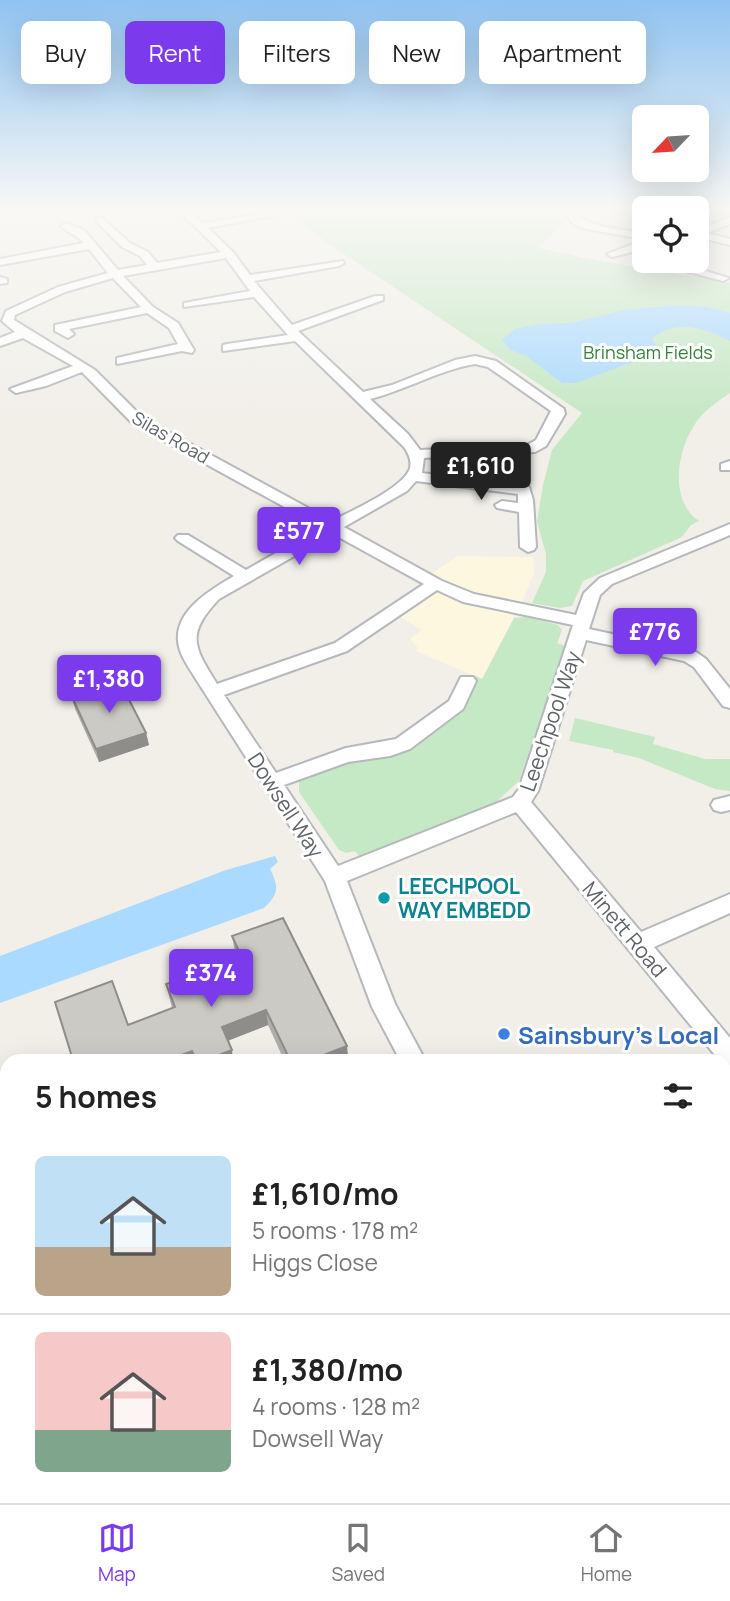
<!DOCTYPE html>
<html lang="en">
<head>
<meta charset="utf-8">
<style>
  :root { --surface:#fff; --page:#f6f6f6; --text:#222; --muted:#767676; --line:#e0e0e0; --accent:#7c3aed }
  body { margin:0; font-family:Manrope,sans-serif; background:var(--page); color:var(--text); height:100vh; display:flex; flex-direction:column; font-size:26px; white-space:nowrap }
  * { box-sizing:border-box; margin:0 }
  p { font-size:23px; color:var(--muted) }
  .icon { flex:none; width:38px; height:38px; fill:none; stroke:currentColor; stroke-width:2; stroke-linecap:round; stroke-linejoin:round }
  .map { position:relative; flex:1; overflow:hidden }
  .details { position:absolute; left:0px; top:1054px; width:732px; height:450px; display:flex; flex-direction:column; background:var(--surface); border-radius:21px 21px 0 0; box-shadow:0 7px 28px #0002 }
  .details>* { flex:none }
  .hud { position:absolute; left:21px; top:21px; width:690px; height:63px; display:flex; gap:14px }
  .needle { width:46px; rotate:245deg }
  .controls { position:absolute; left:632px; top:105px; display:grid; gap:14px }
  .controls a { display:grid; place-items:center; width:77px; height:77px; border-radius:10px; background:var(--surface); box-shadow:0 7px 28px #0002; font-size:35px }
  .price { position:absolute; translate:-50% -60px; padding:0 16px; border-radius:7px; background:var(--accent); color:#fff; font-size:23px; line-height:46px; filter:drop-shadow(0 2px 4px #0008) }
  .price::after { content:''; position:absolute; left:50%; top:42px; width:21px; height:16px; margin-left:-10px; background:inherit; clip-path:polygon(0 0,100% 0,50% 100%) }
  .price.selected { background:#222; color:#fff }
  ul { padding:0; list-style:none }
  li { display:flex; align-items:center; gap:21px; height:175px; padding:0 35px }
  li+li { border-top:2px solid var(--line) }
  li span { display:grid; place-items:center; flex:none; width:196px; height:140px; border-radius:10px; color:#555 }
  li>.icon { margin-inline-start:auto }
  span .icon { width:84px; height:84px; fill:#fffc; stroke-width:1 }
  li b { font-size:30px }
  h2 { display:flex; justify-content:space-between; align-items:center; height:84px; padding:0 35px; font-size:30px }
  .pill { padding:0 24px; border-radius:10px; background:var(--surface); box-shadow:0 7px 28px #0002; font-size:24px; line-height:63px }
  .pill.selected { background:var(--accent); color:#fff }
  .menu { display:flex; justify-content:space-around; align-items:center; height:98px; border-top:2px solid var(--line); background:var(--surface); font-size:19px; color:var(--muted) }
  .menu a { display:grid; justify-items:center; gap:4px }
  .menu .selected { color:var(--accent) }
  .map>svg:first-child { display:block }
  .commercial { fill:#fef7e0 }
  .green { fill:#c5e8c5 }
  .water { fill:#aadaff }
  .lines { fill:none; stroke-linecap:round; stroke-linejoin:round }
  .minor-casing { stroke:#b5b8bc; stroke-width:4 }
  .minor { fill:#fff; fill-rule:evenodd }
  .wall { fill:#afaea9 }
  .shaded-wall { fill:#8f8d8a }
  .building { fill:#cccac5; stroke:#8f8d8a; stroke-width:2 }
  .culture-dot { fill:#0f9aa8; stroke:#fff; stroke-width:2.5 }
  .shop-dot { fill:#3f7fe0; stroke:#fff; stroke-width:2.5 }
  .labels { text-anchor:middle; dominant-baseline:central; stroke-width:6; stroke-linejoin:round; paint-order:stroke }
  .far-park-label { font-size:18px; fill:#348238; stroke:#fff }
  .far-street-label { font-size:18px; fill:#5f6368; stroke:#fff }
  .street-label { font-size:21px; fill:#5f6368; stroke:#fff }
  .culture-label { font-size:21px; font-weight:bold; fill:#0d838f; stroke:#fff; text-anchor:start }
  .near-shop-label { font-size:24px; font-weight:bold; fill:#366cbe; stroke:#fff; text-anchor:start }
</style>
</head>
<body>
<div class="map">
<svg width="730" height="1503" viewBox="0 0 730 1503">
  <rect width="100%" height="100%" fill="#f1efe8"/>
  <path class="commercial" d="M458,556L533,557L534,573L522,602L482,679L416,651L418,648L410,639L422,630L399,616L433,594L432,573Z"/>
  <path class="green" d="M283,207H556L564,212L566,220L539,248C602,263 666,271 730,283V393C718,401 705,410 697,421C677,448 668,500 699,521L691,525L682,537L583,581L572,606L560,608L532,603L546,572V554L537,522L543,485L552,450L582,413L326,242Z
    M518,458L523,461L521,477L515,480L453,470L454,460Z
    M528,617L558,625L562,630L557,643L565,646L519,781L495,803L360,857L355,851L346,853L339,850L299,792V780L360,757L384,754L470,685L476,676L482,679L514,618Z
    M575,718L655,737L653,744L705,759H730V791L715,789L639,758L613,752V750L569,741Z
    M730,1183V1262L725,1266V1187Z
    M140,1496H354L344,1503H128Z"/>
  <path class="water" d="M677,305L706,307L730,313V341C704,328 676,318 652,339L658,349L652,355L576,383H562L526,356L509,349L502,340L515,329L539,324L570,323L624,310Z
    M275,856L278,862L270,869C279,887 279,894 264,908L0,1003V956L226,870Z"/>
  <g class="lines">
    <g class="minor-casing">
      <path id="minor" d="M175,207H186L202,223L272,212V216L208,228L233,252L250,275L343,261L344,263L339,266L254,281L292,325L375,296H383V300L298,331L363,392L392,385L455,360L475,356L496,361L564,409L565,414L546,446L535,452L424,458L422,473L529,487L533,500L536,547L534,550L528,552L520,547L519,512L497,508L495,505L502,501L518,503V494L416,481L407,491L344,527L442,581L474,594L576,615L584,593L600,578L730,524V535L612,584L600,595L589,629L696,652L706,659L730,689V708L723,706L694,667L684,661L586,640L538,791L531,802L641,932L730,894V913L654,947L730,1038V1067L724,1065V1060H719L516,812L347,881L395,1004L425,1060H400L372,1007L325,881L194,676C188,666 179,654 178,641C175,610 212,589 234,576L178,541L175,538L178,535H188L246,570L321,527L133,424L82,372L46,386L16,393L10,389L73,366L23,338L0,346V338L15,332L2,321L6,311L58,287L108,273L89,249L0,265V259L84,243C77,235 68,233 61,226L66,223L84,230L118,270L147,265L140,256L122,247L97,222V218L101,217L130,243L148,252L157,263L221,252ZM226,258L250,291L184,303V307L254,297L288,335L227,344L223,345V351L295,341L404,447C408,453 412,460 410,468C404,488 351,511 332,521L143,418L95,370L14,320L15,315L65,292L113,278L141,307L55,325V331L68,338L74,334L69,329L147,313L169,328L178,344L117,358V364L182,351L192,353L194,350L178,323L153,307L123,276ZM475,364L488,367L551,411L536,440L527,445L420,450L408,434L370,399C406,390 439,370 475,364ZM333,534L424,584L335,643L217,684C193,646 186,634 219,599ZM437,590L463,602L573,625L519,789L513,797L338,866L284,785L348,762L390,756L410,749L463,709L476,681L473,677H461L449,701L396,739L346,748L276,773L224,695L347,651Z
        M561,207H571C588,230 617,228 644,233V239L586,229L573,224Z
        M730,217V224L707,233L730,239V245L701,238L696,239V231Z
        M644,240V249L612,257L607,254Z
        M668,261H678V263L729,278L723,281L669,267Z
        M0,277L7,279V283L0,284Z
        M730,461V470H721V464Z
        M730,796V810L721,812L714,810L711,805L714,800Z
        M7,1230V1258L0,1261V1233Z
        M724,1460L730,1463V1498L724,1496Z
        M96,1496H138L135,1503H93Z
        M388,1496H427L424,1503H385Z"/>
    </g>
    <use href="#minor" class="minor"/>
  </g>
  <path class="wall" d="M72,697L146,733L149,745L99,762L75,709Z
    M232,936L347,1046L348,1060H284L268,1025L228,1041L233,1060H73L128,1025L172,1008L166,984L203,982L242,968L235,952Z"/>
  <path class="shaded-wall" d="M146,733L149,745L99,762L96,749Z
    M266,1010L268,1025L224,1042L222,1027Z
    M347,1046L348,1060H311Z
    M232,1050L233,1060H206Z
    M192,1051L194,1060H168Z"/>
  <path class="building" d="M120,682L146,733L96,749L72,697Z
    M283,918L347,1046L311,1060H290L266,1010L222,1027L232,1050L206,1060H196L192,1051L168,1060H73L55,1002L112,981L128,1025L175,1007L166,984L199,972L203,982L246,966L232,936Z"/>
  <linearGradient id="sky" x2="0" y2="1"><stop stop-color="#8fc3f1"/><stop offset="0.5" stop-color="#f9f8f5"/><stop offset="1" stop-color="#f9f8f5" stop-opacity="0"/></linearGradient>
  <rect width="730" height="418" fill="url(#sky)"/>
  <circle class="culture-dot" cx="384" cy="898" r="7"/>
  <circle class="shop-dot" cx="504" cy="1034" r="7"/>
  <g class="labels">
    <g class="far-park-label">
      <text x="648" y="352">Brinsham Fields</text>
    </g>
    <g class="far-street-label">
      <text transform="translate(171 437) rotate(30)">Silas Road</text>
    </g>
    <g class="street-label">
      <text transform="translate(550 721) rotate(-71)">Leechpool Way</text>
      <text transform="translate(286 805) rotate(57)">Dowsell Way</text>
      <text transform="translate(625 929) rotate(50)">Minett Road</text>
    </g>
    <g class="culture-label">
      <text x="398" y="886">LEECHPOOL<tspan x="398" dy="24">WAY EMBEDD</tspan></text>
    </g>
    <g class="near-shop-label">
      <text x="518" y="1034">Sainsbury's Local</text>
    </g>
  </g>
</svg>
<div class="controls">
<a><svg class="needle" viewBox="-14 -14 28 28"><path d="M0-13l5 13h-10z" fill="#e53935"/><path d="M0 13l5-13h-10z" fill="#767676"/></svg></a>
<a><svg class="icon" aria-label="locate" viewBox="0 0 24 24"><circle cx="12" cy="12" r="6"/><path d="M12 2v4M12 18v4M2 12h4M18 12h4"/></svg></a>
</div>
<b class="price selected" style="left:481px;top:502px">£1,610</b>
<b class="price" style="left:299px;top:567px">£577</b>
<b class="price" style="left:655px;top:668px">£776</b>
<b class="price" style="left:109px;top:715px">£1,380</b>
<b class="price" style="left:211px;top:1009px">£374</b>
<div class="hud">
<a class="pill">Buy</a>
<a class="pill selected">Rent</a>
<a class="pill">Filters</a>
<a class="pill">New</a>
<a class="pill">Apartment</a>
</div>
<section class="details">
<h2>5 homes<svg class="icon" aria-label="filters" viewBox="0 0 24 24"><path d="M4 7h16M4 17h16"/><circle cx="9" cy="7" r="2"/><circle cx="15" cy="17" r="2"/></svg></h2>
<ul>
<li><span style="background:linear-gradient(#bfe0f5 65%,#b9a48a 0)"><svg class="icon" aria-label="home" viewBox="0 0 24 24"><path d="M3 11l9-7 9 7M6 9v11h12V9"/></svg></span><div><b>£1,610/mo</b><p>5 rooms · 178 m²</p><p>Higgs Close</p></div></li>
<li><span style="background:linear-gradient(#f6c9c9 70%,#7fa58c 0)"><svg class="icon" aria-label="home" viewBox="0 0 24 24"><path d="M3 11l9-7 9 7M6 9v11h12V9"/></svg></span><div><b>£1,380/mo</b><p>4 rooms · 128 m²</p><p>Dowsell Way</p></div></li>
</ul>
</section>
</div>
<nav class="menu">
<a class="selected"><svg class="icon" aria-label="map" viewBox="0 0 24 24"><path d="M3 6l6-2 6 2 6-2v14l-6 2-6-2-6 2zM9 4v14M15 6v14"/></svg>Map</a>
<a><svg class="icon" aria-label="saved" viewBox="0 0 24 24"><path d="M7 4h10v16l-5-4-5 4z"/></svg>Saved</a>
<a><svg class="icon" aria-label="home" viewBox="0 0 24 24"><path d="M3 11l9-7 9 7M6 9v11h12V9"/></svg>Home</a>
</nav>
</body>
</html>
